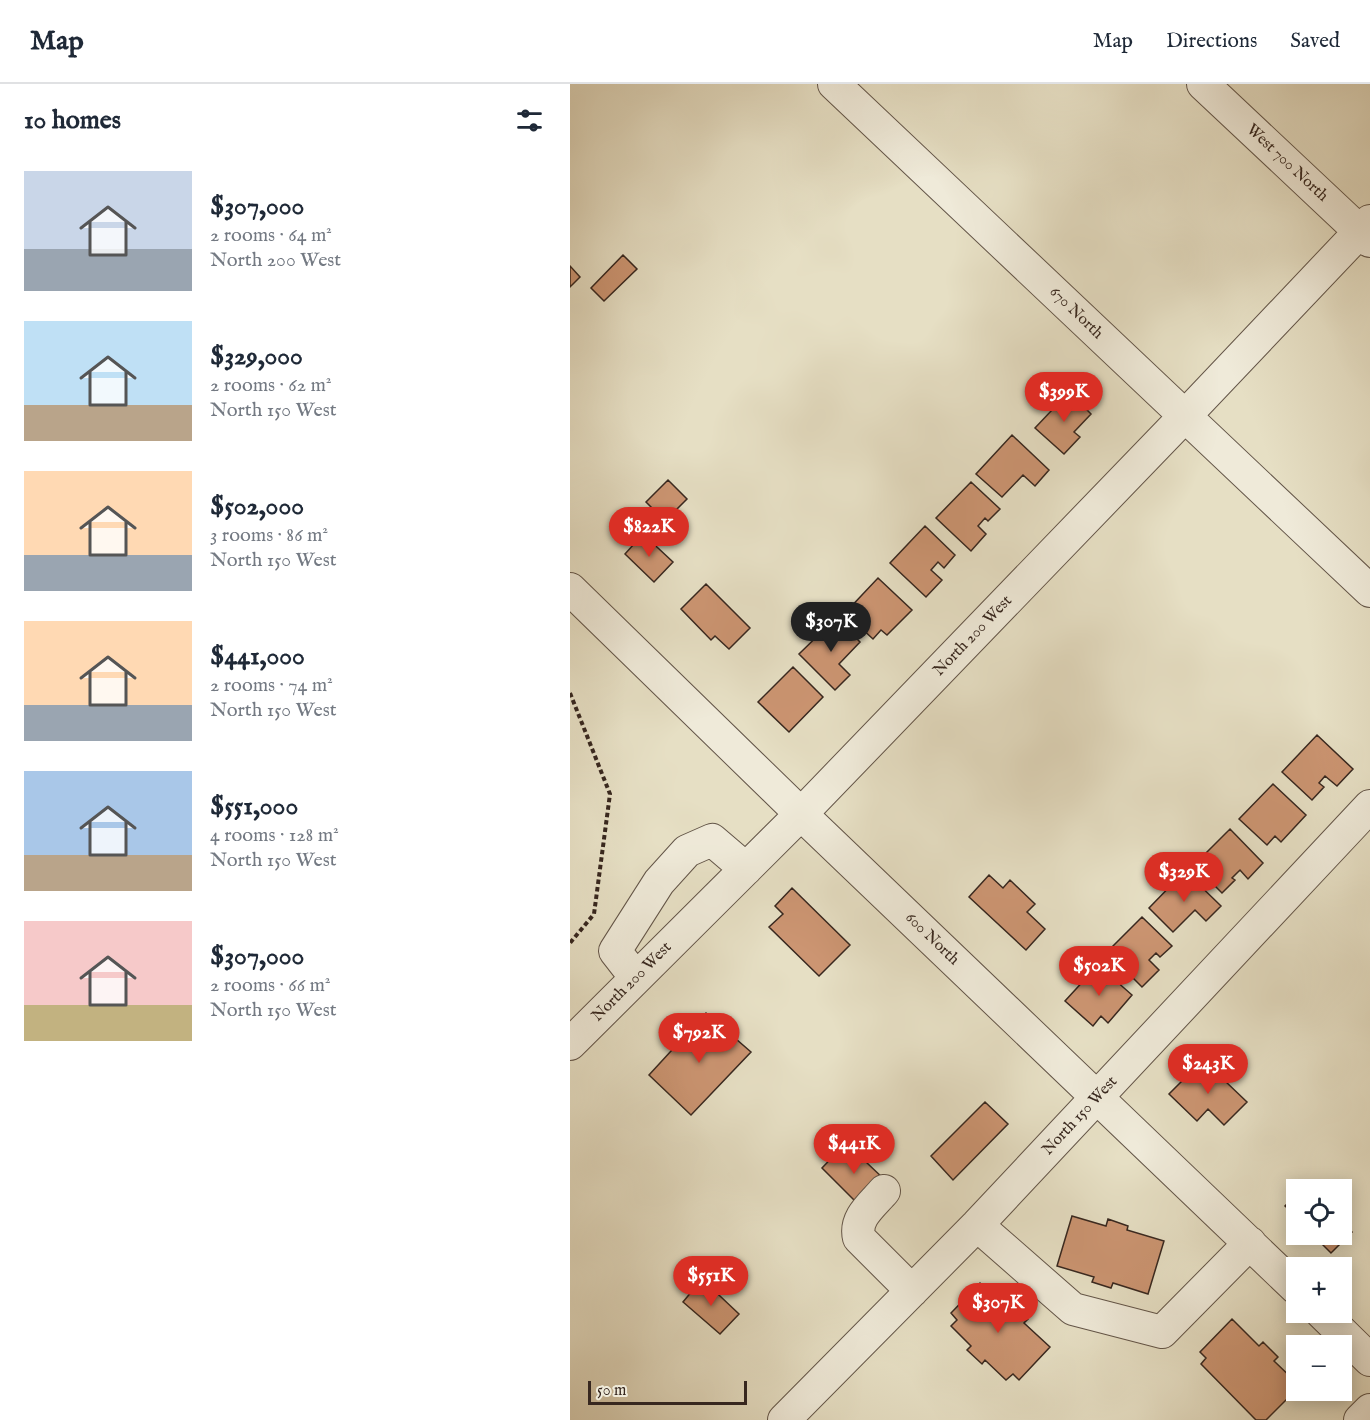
<!DOCTYPE html>
<html lang="en">
<head>
<meta charset="utf-8">
<style>
  :root { --surface:#fff; --page:#f6f6f7; --text:#1f2937; --muted:#747a83; --line:#e0e1e3; --accent:#d93025 }
  body { margin:0; font-family:"IM FELL English",serif; background:var(--page); color:var(--text); height:100vh; display:flex; flex-direction:column; font-size:22px; white-space:nowrap }
  * { box-sizing:border-box; margin:0 }
  p { font-size:20px; color:var(--muted) }
  .icon { flex:none; width:33px; height:33px; fill:none; stroke:currentColor; stroke-width:2; stroke-linecap:round; stroke-linejoin:round }
  .map { position:relative; flex:1; overflow:hidden }
  .sheet { display:flex; flex-direction:column; background:var(--surface); width:570px }
  .sheet>* { flex:none }
  .buttons { position:absolute; left:716px; top:1095px; display:grid; gap:12px }
  .buttons a { display:grid; place-items:center; width:66px; height:66px; border-radius:0px; background:var(--surface); box-shadow:0 3px 15px #0003; font-size:30px }
  .scale { position:absolute; left:18px; bottom:15px; width:159px; box-sizing:border-box; padding-left:6px; border:3px solid #37271f; border-top:0; font-size:16px; line-height:21px; white-space:nowrap; color:#37271f; -webkit-text-stroke:4px #efead9; paint-order:stroke }
  .price { position:absolute; translate:-50% -51px; padding:0 14px; border-radius:21px; background:var(--accent); color:#fff; font-size:20px; line-height:39px; filter:drop-shadow(0 2px 3px #0008) }
  .price::after { content:''; position:absolute; left:50%; top:36px; width:18px; height:14px; margin-left:-9px; background:inherit; clip-path:polygon(0 0,100% 0,50% 100%) }
  .price.selected { background:#222; color:#fff }
  ul { padding:0; list-style:none }
  li { display:flex; align-items:center; gap:18px; height:150px; padding:0 24px }
  li span { display:grid; place-items:center; flex:none; width:168px; height:120px; border-radius:0px; color:#555 }
  li>.icon { margin-inline-start:auto }
  span .icon { width:72px; height:72px; fill:#fffc; stroke-width:1 }
  li b { font-size:26px }
  h2 { display:flex; justify-content:space-between; align-items:center; height:72px; padding:0 24px; font-size:26px }
  header { display:flex; align-items:center; gap:36px; box-sizing:border-box; height:84px; padding:0 30px; background:var(--surface); border-bottom:2px solid var(--line) }
  header strong { font-size:28px }
  nav { display:flex; gap:33px; margin-inline-start:auto; font-size:21px }
  main { display:flex; flex:1; min-height:0 }
  .map>svg:first-child { display:block }
  .building { fill:#cc9572; stroke:#37271f; stroke-width:1.5 }
  .lines { fill:none; stroke-linecap:round; stroke-linejoin:round }
  .minor-casing { stroke:#635548; stroke-width:34 }
  .path { stroke:#37271f; stroke-width:4; stroke-dasharray:4.5 3; stroke-linecap:butt }
  .minor { stroke:#efead9; stroke-width:32 }
  .labels { text-anchor:middle; dominant-baseline:central; stroke-width:4.5; stroke-linejoin:round; paint-order:stroke }
  .street-label { font-size:16px; fill:#37271f; stroke:#efead9 }
</style>
</head>
<body>
<header>
<strong>Map</strong>
<nav><a>Map</a><a>Directions</a><a>Saved</a></nav>
</header>
<main>
<section class="sheet">
<h2>10 homes<svg class="icon" aria-label="filters" viewBox="0 0 24 24"><path d="M4 7h16M4 17h16"/><circle cx="9" cy="7" r="2"/><circle cx="15" cy="17" r="2"/></svg></h2>
<ul>
<li><span style="background:linear-gradient(#c9d6e8 65%,#9aa5b1 0)"><svg class="icon" aria-label="home" viewBox="0 0 24 24"><path d="M3 11l9-7 9 7M6 9v11h12V9"/></svg></span><div><b>$307,000</b><p>2 rooms · 64 m²</p><p>North 200 West</p></div></li>
<li><span style="background:linear-gradient(#bfe0f5 70%,#b9a48a 0)"><svg class="icon" aria-label="home" viewBox="0 0 24 24"><path d="M3 11l9-7 9 7M6 9v11h12V9"/></svg></span><div><b>$329,000</b><p>2 rooms · 62 m²</p><p>North 150 West</p></div></li>
<li><span style="background:linear-gradient(#ffd9b3 70%,#9aa5b1 0)"><svg class="icon" aria-label="home" viewBox="0 0 24 24"><path d="M3 11l9-7 9 7M6 9v11h12V9"/></svg></span><div><b>$502,000</b><p>3 rooms · 86 m²</p><p>North 150 West</p></div></li>
<li><span style="background:linear-gradient(#ffd9b3 70%,#9aa5b1 0)"><svg class="icon" aria-label="home" viewBox="0 0 24 24"><path d="M3 11l9-7 9 7M6 9v11h12V9"/></svg></span><div><b>$441,000</b><p>2 rooms · 74 m²</p><p>North 150 West</p></div></li>
<li><span style="background:linear-gradient(#a9c7e8 70%,#b9a48a 0)"><svg class="icon" aria-label="home" viewBox="0 0 24 24"><path d="M3 11l9-7 9 7M6 9v11h12V9"/></svg></span><div><b>$551,000</b><p>4 rooms · 128 m²</p><p>North 150 West</p></div></li>
<li><span style="background:linear-gradient(#f6c9c9 70%,#c2b280 0)"><svg class="icon" aria-label="home" viewBox="0 0 24 24"><path d="M3 11l9-7 9 7M6 9v11h12V9"/></svg></span><div><b>$307,000</b><p>2 rooms · 66 m²</p><p>North 150 West</p></div></li>
</ul>
</section>
<div class="map">
<svg width="800" height="1336" viewBox="0 0 800 1336">
  <rect width="100%" height="100%" fill="#e6dfc4"/>
  <filter id="stains"><feTurbulence type="fractalNoise" baseFrequency=".00333" numOctaves="4"/><feColorMatrix values="0 0 0 0 .2 0 0 0 0 .09 0 0 0 0 .02 0 0 0 .5 -.17"/></filter>
  <radialGradient id="worn" r=".72"><stop offset=".6" stop-color="#630" stop-opacity="0"/><stop offset="1" stop-color="#630" stop-opacity=".3"/></radialGradient>
  <path class="building" d="M53,171L67,185L34,217L21,204Z
    M0,182L10,193L0,203Z
    M499,308L521,330L504,348L510,353L494,370L465,344Z
    M442,351L479,386L465,402L453,391L432,413L406,390Z
    M98,396L117,415L95,437L76,418Z
    M401,398L430,425L418,437L415,434L408,442L416,450L401,467L366,434Z
    M355,442L385,471L374,484L368,478L361,486L372,496L356,513L320,479Z
    M73,450L103,478L84,498L55,470Z
    M308,494L342,526L317,551L311,546L303,555L275,529Z
    M136,500L180,544L159,565L145,552L141,556L111,525Z
    M266,534L290,558L269,580L280,591L265,606L229,570Z
    M223,583L253,613L219,648L188,618Z
    M747,651L783,685L767,702L755,692L749,699L754,703L742,716L712,688Z
    M703,700L736,731L711,758L705,752L697,761L669,735Z
    M660,745L693,779L678,795L670,786L662,794L665,796L652,809L624,781Z
    M615,787L651,822L636,837L625,826L603,848L579,824Z
    M419,791L433,804L440,796L465,820L457,828L475,845L456,866L399,813Z
    M222,804L280,861L249,892L199,843L213,830L205,822Z
    M572,833L602,862L590,873L586,869L579,876L589,886L572,903L537,868Z
    M528,881L562,911L538,939L531,932L523,942L495,917Z
    M136,929L181,968L121,1031L79,991Z
    M633,976L677,1018L654,1041L638,1025L627,1037L599,1010Z
    M415,1018L438,1040L383,1096L361,1072Z
    M276,1059L316,1097L291,1123L252,1084Z
    M726,1111V1132L715,1122Z
    M502,1132L536,1142L538,1135L558,1142L557,1146L594,1157L578,1210L543,1199L541,1204L522,1198L524,1193L487,1182Z
    M771,1138L782,1148L761,1169L742,1150H771Z
    M132,1195L169,1230L150,1250L113,1218Z
    M410,1199L438,1225L443,1221L458,1235L454,1239L480,1263L449,1296L443,1290L436,1296L415,1276L412,1280L397,1266L401,1262L381,1242L387,1236L381,1229Z
    M662,1235L689,1262L693,1258L708,1273L704,1277L726,1298V1306L696,1336H686L631,1280L636,1274L630,1268Z"/>
  <g class="lines">
    <g class="minor-casing">
      <path id="minor" d="M264,0L800,507
        M633,0L800,157
        M0,505L231,730L726,1204
        M66,894L45,867L89,798L117,767L142,756L176,785
        M0,960L231,730L614,333L800,137
        M314,1107C302,1121 284,1134 289,1154L342,1207
        M407,1141L503,1225L592,1248L680,1159
        M751,1228L800,1276
        M214,1336L407,1141L800,722
        M790,1336L800,1326"/>
    </g>
    <path class="path" d="M0,609L40,710L24,830L0,859"/>
    <use href="#minor" class="minor"/>
  </g>
  <g class="labels">
    <g class="street-label">
      <text transform="translate(717 79) rotate(43)">West 700 North</text>
      <text transform="translate(506 229) rotate(44)">670 North</text>
      <text transform="translate(403 552) rotate(-46)">North 200 West</text>
      <text transform="translate(362 855) rotate(44)">600 North</text>
      <text transform="translate(62 898) rotate(-45)">North 200 West</text>
      <text transform="translate(510 1032) rotate(-47)">North 150 West</text>
    </g>
  </g>
  <rect width="100%" height="100%" filter="url(#stains)"/>
  <rect width="100%" height="100%" fill="url(#worn)"/>
</svg>
<div class="buttons">
<a><svg class="icon" aria-label="locate" viewBox="0 0 24 24"><circle cx="12" cy="12" r="6"/><path d="M12 2v4M12 18v4M2 12h4M18 12h4"/></svg></a>
<a>+</a>
<a>−</a>
</div>
<div class="scale">50 m</div>
<b class="price" style="left:494px;top:339px">$399K</b>
<b class="price" style="left:79px;top:474px">$822K</b>
<b class="price selected" style="left:261px;top:569px">$307K</b>
<b class="price" style="left:614px;top:819px">$329K</b>
<b class="price" style="left:529px;top:913px">$502K</b>
<b class="price" style="left:129px;top:980px">$792K</b>
<b class="price" style="left:638px;top:1011px">$243K</b>
<b class="price" style="left:284px;top:1091px">$441K</b>
<b class="price" style="left:141px;top:1223px">$551K</b>
<b class="price" style="left:428px;top:1250px">$307K</b>
</div>
</main>
</body>
</html>
